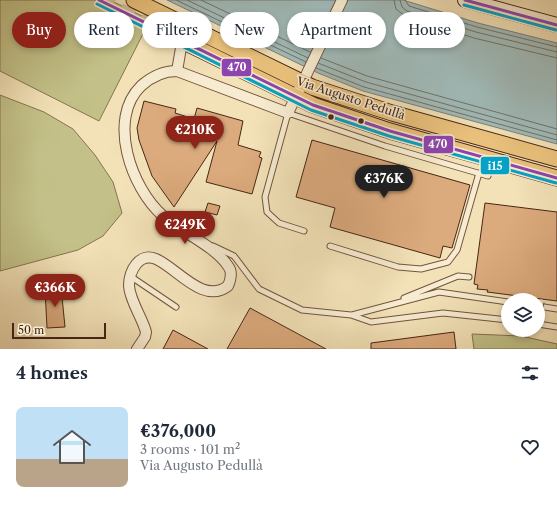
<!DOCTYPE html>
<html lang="en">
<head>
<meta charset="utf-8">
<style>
  :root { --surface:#fff; --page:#f6f6f7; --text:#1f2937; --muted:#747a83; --accent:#8f2418 }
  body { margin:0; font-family:"Libre Caslon Text",serif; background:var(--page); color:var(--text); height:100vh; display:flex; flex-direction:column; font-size:15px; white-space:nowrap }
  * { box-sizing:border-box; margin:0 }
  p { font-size:13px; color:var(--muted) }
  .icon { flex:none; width:22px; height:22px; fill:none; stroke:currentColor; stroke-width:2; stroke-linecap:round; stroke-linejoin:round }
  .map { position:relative; height:349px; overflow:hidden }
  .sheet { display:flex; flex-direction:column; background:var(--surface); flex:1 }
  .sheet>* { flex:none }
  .guide { position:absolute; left:12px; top:12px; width:533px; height:36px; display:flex; gap:8px }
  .tools { position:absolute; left:501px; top:293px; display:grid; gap:8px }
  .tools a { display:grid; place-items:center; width:44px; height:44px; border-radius:50%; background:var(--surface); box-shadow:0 2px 6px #0003; font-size:20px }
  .scale { position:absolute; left:12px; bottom:10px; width:94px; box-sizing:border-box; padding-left:4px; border:2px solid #482616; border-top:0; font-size:11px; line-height:14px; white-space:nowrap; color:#482616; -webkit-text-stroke:3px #f7ecd1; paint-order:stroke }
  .price { position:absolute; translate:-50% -34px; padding:0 9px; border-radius:14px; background:var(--accent); color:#fff; font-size:13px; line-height:26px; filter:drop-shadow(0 1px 2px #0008) }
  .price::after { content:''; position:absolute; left:50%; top:24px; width:12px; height:9px; margin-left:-6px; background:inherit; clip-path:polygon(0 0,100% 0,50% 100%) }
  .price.on { background:#222; color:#fff }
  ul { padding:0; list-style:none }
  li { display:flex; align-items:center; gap:12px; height:100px; padding:0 16px }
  li span { display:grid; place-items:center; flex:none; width:112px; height:80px; border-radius:8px; color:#555 }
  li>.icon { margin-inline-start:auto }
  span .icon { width:48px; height:48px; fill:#fffc; stroke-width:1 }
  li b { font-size:17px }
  h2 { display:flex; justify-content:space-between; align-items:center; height:48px; padding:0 16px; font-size:17px }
  .chip { padding:0 14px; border-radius:18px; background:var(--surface); box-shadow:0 2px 6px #0003; font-size:14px; line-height:36px }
  .chip.on { background:var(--accent); color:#fff }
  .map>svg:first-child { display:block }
  .green { fill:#c3c189; stroke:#867450 }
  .water { fill:#a0bbba; stroke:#7d7f78 }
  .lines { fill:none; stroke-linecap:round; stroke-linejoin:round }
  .shore { stroke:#747068; stroke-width:1 }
  .building { fill:#dbaa7d; stroke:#482616 }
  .primary-tunnel { stroke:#d1bc98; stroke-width:15; stroke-dasharray:15 8; stroke-linecap:butt }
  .lane-casing { stroke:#73553e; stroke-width:7 }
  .street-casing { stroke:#73553e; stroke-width:12 }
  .secondary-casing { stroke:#482616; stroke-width:16 }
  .primary-casing { stroke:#482616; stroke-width:17 }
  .lane { stroke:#f7ecd1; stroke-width:5 }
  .street { stroke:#f7ecd1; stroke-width:10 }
  .secondary { stroke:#f7ecd1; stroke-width:14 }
  .primary { stroke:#eac17c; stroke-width:15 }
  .lane-bridge-casing { stroke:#73553e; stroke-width:7; stroke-linecap:butt }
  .lane-bridge { stroke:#f7ecd1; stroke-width:5 }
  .bus-1-casing { stroke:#f7ecd1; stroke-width:6 }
  .bus-2-casing { stroke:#f7ecd1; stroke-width:6 }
  .bus-1 { stroke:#8e44ad; stroke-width:3 }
  .bus-2 { stroke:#04a2c5; stroke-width:3 }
  .bus-dot { fill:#482616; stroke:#f7ecd1; stroke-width:1.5 }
  .labels { text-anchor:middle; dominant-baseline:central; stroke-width:3; stroke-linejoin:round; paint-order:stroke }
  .street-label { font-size:12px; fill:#482616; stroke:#f7ecd1 }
  .line-badge { stroke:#f7ecd1; stroke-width:1.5 }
  .badge-label { font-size:11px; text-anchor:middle; font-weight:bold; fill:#fff }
</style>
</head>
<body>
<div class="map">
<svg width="557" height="349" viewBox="0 0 557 349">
  <rect width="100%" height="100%" fill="#f3e2b8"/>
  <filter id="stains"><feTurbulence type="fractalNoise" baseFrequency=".005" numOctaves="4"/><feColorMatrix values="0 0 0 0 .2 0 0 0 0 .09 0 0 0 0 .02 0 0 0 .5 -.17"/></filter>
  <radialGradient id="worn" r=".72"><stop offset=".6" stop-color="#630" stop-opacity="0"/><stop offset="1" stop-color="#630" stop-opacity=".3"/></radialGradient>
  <path class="green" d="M0,0H110L150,20L99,121L0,71Z
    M0,95L44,112L73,129L95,155L113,182L122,213L103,236L78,250L0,271Z
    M472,334L521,336L557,344V349H474Z"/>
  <path class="water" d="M167,0H403L478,23L557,43V144L363,91L318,73Z"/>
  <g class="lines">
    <path class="shore" d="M176,0L306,62
      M187,0L308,58
      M201,0L310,52
      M394,0L396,9L405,16L474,38L557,58
      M400,0L402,7L407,11L476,32L557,52
      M405,0L409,6L477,27L557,47
      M321,58L367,76L557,129
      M318,63L366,82L557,135
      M316,68L364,87L557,140"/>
  </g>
  <path class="building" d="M144,101L176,109L175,113L194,119L197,108L243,121L238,145L261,152L259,157L262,158L252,194L206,182L217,141L174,207L152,176L139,140L137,128Z
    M312,140L470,185L452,248L443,246L440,258L330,227L335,208L296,197Z
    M208,203L220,206L217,215L205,212Z
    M485,203L557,212V301L487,292L488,290L477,289L478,285L474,284Z
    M61,287L65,327L47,328L45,289Z
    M250,308L326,349H227Z
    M173,330L208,349H163Z
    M454,332L456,349H371V343Z"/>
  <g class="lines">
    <path class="primary-tunnel" d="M99,0L152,26"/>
    <g class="lane-casing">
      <path id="lane" d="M304,231L279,223L267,212L265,197L288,113L385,146L488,176L490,160
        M213,246L234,256L259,289L302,310L351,315L371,322L443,313L508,320
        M330,246L398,267L421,269L448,262L457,250L479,173
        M130,276L176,307
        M404,298L458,276L469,277
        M538,306L557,309
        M352,315L439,292L508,302
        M538,324L557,327"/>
    </g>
    <g class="street-casing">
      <path id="street" d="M177,71L182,42
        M137,349L145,337L146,332C142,317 130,301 129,286C129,271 139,252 156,259C177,268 203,305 228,286C231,279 233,272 228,266C215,246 181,232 163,216C131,188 107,119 141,86C151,77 164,71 177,71L288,113L342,0"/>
    </g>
    <g class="secondary-casing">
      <path id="secondary" d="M465,0L557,25"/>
    </g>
    <g class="primary-casing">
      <path id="primary" d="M134,0L312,87L392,113L557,159
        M152,26L313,105L390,131L557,178"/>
    </g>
    <use href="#lane" class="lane"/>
    <use href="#street" class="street"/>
    <use href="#secondary" class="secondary"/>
    <use href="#primary" class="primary"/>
    <g class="lane-bridge-casing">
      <path id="lane-bridge" d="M538,320L541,302"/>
    </g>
    <use href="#lane-bridge" class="lane-bridge"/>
    <g class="bus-1-casing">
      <path id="bus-1" d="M99,0L313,105L390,131L557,178
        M465,0L557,25"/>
    </g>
    <g class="bus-2-casing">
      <path id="bus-2" d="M97,4L311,110L389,136L556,183
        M464,5L556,30"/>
    </g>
    <use href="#bus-1" class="bus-1"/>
    <use href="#bus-2" class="bus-2"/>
  </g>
  <g class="bus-dot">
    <circle cx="331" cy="117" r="3.5"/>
    <circle cx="361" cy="121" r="3.5"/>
  </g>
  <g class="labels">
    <g class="street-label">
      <text transform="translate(351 98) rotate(18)">Via Augusto Pedullà</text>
    </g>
  </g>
  <g class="line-badge">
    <rect x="221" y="58" width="31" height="19" rx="4" fill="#8e44ad"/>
    <rect x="423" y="135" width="31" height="19" rx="4" fill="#8e44ad"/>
    <rect x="480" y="156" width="30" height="19" rx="4" fill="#04a2c5"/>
  </g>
  <g class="badge-label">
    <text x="237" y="71">470</text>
    <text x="438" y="148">470</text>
    <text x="495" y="170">i15</text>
  </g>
  <rect width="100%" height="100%" filter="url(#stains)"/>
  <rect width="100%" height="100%" fill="url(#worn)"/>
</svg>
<div class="tools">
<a><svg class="icon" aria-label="layers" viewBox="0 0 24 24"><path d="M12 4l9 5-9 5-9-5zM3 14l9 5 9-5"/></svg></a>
</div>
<div class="scale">50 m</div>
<b class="price" style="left:195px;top:150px">€210K</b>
<b class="price on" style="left:384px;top:199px">€376K</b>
<b class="price" style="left:185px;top:245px">€249K</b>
<b class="price" style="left:55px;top:308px">€366K</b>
<div class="guide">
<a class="chip on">Buy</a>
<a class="chip">Rent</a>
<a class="chip">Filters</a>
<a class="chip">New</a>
<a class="chip">Apartment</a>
<a class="chip">House</a>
</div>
</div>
<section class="sheet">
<h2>4 homes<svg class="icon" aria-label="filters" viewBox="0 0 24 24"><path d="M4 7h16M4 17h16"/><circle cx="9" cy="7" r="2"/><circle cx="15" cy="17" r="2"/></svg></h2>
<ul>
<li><span style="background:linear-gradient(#bfe0f5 65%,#b9a48a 0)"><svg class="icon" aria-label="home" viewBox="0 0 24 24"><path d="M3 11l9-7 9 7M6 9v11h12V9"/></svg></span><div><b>€376,000</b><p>3 rooms · 101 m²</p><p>Via Augusto Pedullà</p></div><svg class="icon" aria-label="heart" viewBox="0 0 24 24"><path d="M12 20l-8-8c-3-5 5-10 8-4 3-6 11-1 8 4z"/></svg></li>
</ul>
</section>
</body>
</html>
